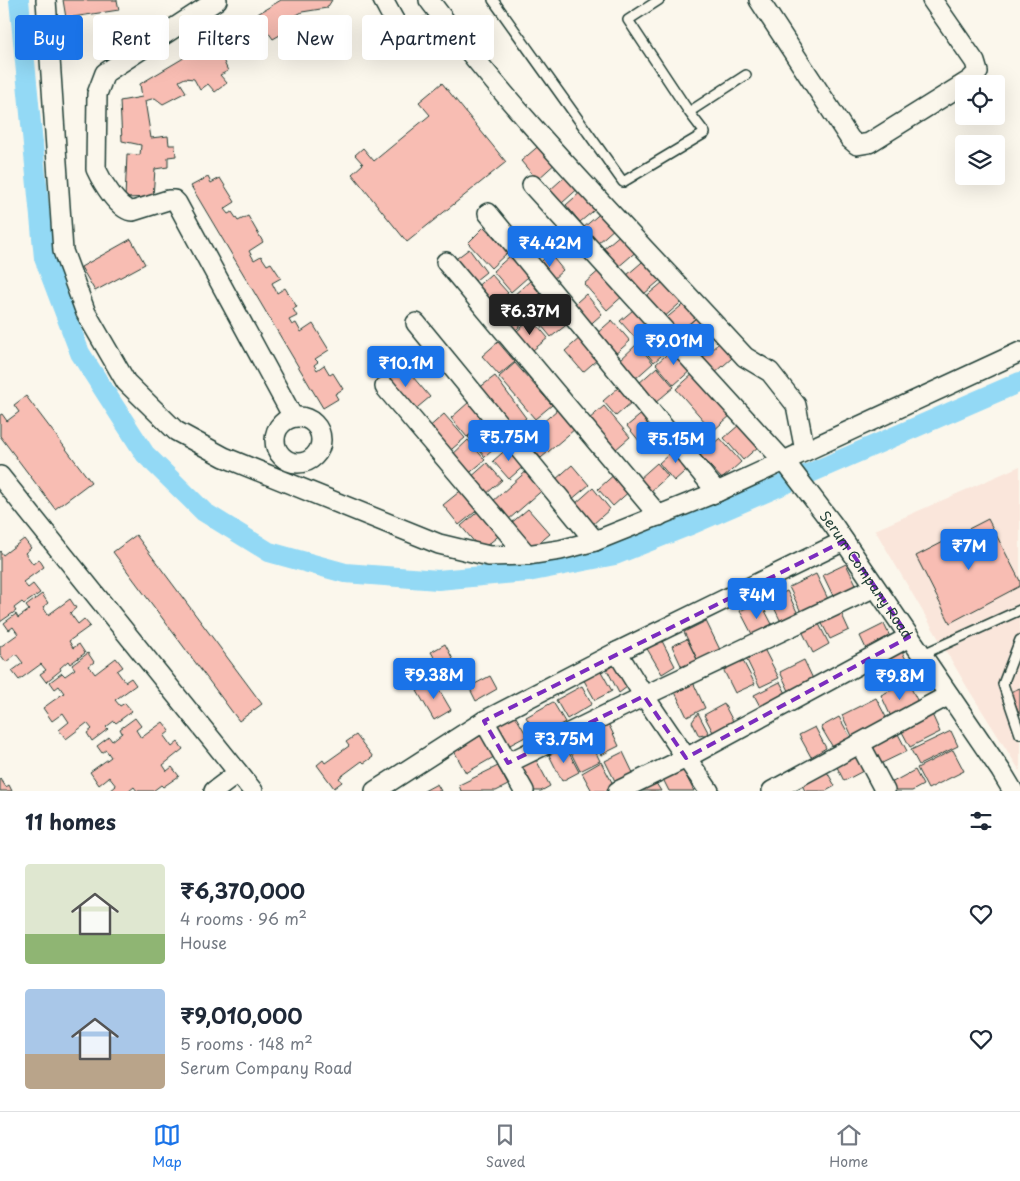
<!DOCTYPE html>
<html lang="en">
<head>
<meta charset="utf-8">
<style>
  :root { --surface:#fff; --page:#f2f2f3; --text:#1f2937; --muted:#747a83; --line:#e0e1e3; --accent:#1a73e8 }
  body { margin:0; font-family:"Playpen Sans",sans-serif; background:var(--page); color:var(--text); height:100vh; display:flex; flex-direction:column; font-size:19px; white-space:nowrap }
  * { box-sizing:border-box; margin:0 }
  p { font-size:16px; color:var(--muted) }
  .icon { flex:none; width:28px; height:28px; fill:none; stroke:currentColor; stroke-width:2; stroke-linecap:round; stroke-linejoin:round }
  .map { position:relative; height:791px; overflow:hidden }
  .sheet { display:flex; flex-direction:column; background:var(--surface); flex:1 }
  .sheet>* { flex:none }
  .banner { position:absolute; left:15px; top:15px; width:500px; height:45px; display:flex; gap:10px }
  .tools { position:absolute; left:955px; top:75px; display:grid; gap:10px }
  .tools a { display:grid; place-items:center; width:50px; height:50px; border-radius:5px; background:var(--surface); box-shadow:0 5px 20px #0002; font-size:25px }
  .price { position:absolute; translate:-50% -42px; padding:0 11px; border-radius:5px; background:var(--accent); color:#fff; font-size:16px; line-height:32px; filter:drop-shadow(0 1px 2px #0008) }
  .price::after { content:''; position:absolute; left:50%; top:30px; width:15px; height:11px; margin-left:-8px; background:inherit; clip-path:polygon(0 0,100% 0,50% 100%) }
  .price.selected { background:#222; color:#fff }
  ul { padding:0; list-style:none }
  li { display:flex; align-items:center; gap:15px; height:125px; padding:0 25px }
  li span { display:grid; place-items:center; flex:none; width:140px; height:100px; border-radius:5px; color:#555 }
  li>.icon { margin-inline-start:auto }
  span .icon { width:60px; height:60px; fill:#fffc; stroke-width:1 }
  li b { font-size:21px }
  h2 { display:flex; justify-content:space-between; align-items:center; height:60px; padding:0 25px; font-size:21px }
  .pill { padding:0 18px; border-radius:5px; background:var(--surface); box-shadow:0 5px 20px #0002; font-size:18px; line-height:45px }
  .pill.selected { background:var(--accent); color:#fff }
  .tabs { display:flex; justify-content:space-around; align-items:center; height:70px; border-top:1px solid var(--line); background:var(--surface); font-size:14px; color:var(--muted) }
  .tabs a { display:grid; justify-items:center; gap:2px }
  .tabs .selected { color:var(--accent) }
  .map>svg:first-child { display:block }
  .built { fill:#fae6db }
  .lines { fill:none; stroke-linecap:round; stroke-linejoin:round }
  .canal { stroke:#93d9f5; stroke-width:20 }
  .building { fill:#f8bdb3; stroke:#1f3d34 }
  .service-casing { stroke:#1f3d34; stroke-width:12 }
  .minor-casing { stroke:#1f3d34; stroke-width:22 }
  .service { stroke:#fbf7ec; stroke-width:9 }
  .minor { stroke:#fbf7ec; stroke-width:19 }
  .marked { fill:none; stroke:#7b2cbf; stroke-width:4; stroke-dasharray:10 6; stroke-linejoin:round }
  .labels { text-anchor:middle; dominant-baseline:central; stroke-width:4.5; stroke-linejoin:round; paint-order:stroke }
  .street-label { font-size:14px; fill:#1f3d34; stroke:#fbf7ec }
</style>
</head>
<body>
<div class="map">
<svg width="1020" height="791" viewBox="0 0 1020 791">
  <rect width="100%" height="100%" fill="#fbf7ec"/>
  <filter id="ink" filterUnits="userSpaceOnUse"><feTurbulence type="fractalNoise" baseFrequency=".02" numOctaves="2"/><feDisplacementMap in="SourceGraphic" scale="10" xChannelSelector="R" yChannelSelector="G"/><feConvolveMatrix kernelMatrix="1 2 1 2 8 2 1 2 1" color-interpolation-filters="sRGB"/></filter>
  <g filter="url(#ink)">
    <path class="built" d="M1020,466V771L967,687L875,530Z"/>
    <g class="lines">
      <path class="canal" d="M19,0L44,258L80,353L145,454L204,512L269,552L345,573L438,580L528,572L615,555L688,526L1020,382"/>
    </g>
    <path class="building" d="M63,0H117L119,10L66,18Z
      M281,0H332L327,8L302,12L293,17L295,22L286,28L287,31L273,39L268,32L259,37L264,47L237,59L232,49L224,53V62L228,71L220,75L227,83L215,92L208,84L200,90L194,79L185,78L179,81L186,92L163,104L155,98L145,101L151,138L168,136L169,145H175L176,156L168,157V167L155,169L153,197L125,198L127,154L140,155L141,145L122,141L120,101L142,97L140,84Z
      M442,83L506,162L407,242L352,174L363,164L355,155L363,148L374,161L430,115L419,102Z
      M542,143L558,161L537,180L521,161Z
      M570,172L582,185L562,203L550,190Z
      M208,177L211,183L220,178L235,202L224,209L228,214L232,212L238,221L248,216L263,242L249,251L254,260L261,256L267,265L271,263L281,278L272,283L277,293L285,288L297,307L293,309L297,316L289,320L292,325L296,323L301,332L313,324L329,350L315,359L318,362L314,365L317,370L324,365L330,375L333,373L343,389L335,394L338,399L323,408L191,186Z
      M583,190L598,207L580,222L566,205Z
      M603,211L616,227L597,244L583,228Z
      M484,227L508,252L491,268L468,243Z
      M527,229L543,247L528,260L513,242Z
      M622,233L638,250L617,268L602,250Z
      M131,239L145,264L95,291L81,267Z
      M469,249L486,272L471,284L453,261Z
      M550,254L563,270L550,282L536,266Z
      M510,256L528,277L511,292L493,271Z
      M648,257L665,276L644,294L627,275Z
      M602,268L625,294L607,310L584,284Z
      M491,274L508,293L490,309L473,290Z
      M669,277L686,298L662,319L644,298Z
      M530,281L546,301L530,314L514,295Z
      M586,294L602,314L585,329L568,310Z
      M515,301L530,318L511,334L496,317Z
      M686,302L698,316L677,334L664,320Z
      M554,304L569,323L551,337L536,319Z
      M639,305L655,324L637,340L620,321Z
      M696,318L712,336L693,353L677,335Z
      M532,319L548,338L528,354L512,335Z
      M612,320L630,341L613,356L595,335Z
      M657,326L674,345L654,362L638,343Z
      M581,337L599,358L583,372L565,351Z
      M498,342L515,362L499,375L482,356Z
      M719,343L732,358L714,374L701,359Z
      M637,344L653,363L635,379L619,361Z
      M674,348L692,369L674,385L656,364Z
      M401,363L430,397L412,412L383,379Z
      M515,363L552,405L535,419L499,377Z
      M657,367L674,387L655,403L638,384Z
      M694,373L731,415L713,431L676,389Z
      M495,376L526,418L510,431L479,388Z
      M619,387L632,402L616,416L603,401Z
      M26,396L91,482L55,509L0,436V415L2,414L7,421L19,412L14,405Z
      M469,402L486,421L467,437L451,418Z
      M604,406L630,437L615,450L588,420Z
      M558,409L575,429L541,458L524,439Z
      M644,412L657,428L640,442L627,426Z
      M444,414L465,438L446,454L426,430Z
      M487,421L504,440L485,457L468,437Z
      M739,425L758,447L743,460L724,438Z
      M720,438L741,462L722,479L700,455Z
      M468,440L485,460L466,476L450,457Z
      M510,446L526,464L509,479L493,461Z
      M677,447L693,464L674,481L659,463Z
      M487,463L502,480L484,496L469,479Z
      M657,463L668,476L650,492L639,479Z
      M572,465L589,485L571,500L555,480Z
      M530,468L546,487L508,520L492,502Z
      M617,472L632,489L613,506L598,489Z
      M464,488L480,508L459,525L443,505Z
      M593,488L610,509L592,525L575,504Z
      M481,509L501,534L481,550L461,526Z
      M528,509L550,534L532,549L510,524Z
      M988,519L1020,581V586L950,623L916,556Z
      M136,535L262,704L239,721L113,552Z
      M24,539L31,548L25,553L33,564L39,559L44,567L23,582L28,588L33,584L40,593L24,604L22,602L14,608L16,611L0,622V551L3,555Z
      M846,564L858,588L835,600L823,575Z
      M816,574L828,599L801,612L789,587Z
      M787,591L798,614L781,622L770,599Z
      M42,594L48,603L43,607L48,615L70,599L76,608L70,613L78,624L84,619L90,626L69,641L73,648L79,644L85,653L70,664L68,661L60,668L61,670L46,682L40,674L46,670L41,664L19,680L12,671L23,663L16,654L6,662L0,654V647L18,634L13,627L9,630L4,623L16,614L18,618L29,610L26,606Z
      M760,601L774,628L754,638L740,611Z
      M838,606L849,630L830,639L818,616Z
      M816,618L829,644L813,653L800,627Z
      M706,621L723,656L701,667L684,632Z
      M884,624L893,643L869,655L860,636Z
      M661,639L675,666L662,674L646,647Z
      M687,639L700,666L685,674L672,646Z
      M445,644L458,669L445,676L431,652Z
      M763,647L779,678L760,687L745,656Z
      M901,650L912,671L885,685L875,665Z
      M88,653L94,662L89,666L95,674L116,658L123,667L117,671L125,682L131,678L136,685L115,700L120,706L125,703L132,711L116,723L114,721L106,727L108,729L92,741L87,733L92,729L87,723L66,739L59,730L69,722L63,713L52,721L43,708L64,693L59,686L55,689L50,682L62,673L65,676L75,669L72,665Z
      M741,657L755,684L735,693L722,667Z
      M617,660L631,684L619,693L604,664Z
      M804,660L815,683L791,695L780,672Z
      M598,666L612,691L595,700L581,675Z
      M490,676L497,689L476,701L469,687Z
      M692,680L705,708L687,717L673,688Z
      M434,681L451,710L434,720L417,691Z
      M780,682L789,699L763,712L754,695Z
      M908,682L920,706L892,719L881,695Z
      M582,686L592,704L567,719L556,700Z
      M1020,688V715L1010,692Z
      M876,698L887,719L852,736L842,715Z
      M553,702L565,722L538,738L526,717Z
      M724,704L736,727L716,738L704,715Z
      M512,710L527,736L508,746L494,721Z
      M931,712L940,732L910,747L900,728Z
      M698,713L709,734L699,736L692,722Z
      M839,717L853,742L835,751L821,727Z
      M135,718L141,726L136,730L141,738L163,722L170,731L164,736L172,747L178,742L183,749L163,765L167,771L172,767L179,776L163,787L161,785L153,791H137L134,787L129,791H110L116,786L109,777L99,785L90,772L111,757L106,750L102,753L97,746L109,737L112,741L122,733L120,729Z
      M607,721L619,746L601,755L589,730Z
      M815,727L826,748L811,757L799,735Z
      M951,731L958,746L919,765L911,750Z
      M487,732L499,754L466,773L454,751Z
      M586,732L600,761L580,771L566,743Z
      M897,732L907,751L878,765L869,746Z
      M356,735L373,757L364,763L362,761L339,778L342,782L334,788L317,765L323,760L325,763L349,746L346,742Z
      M566,747L579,772L562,781L549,755Z
      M953,750L964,771L928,789L917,768Z
      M623,752L635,777L617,785L605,761Z
      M856,754L865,770L844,781L836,765Z
      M534,756L550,786L541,791H533L518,765Z
      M601,762L614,786L605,791H592L582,773Z
      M498,766L508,785L496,791H461L459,785Z
      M682,768L694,791H669L663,779Z
      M826,770L835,786L826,791H805L801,783Z
      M915,770L923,785L912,791H893L889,784Z
      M0,778L6,787L9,785L12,791H0Z
      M654,780L661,791H634Z
      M437,784L441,791H424Z"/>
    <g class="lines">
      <g class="service-casing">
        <path id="service" d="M493,0L623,182L705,133L689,112
          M659,0L628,20L689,112L746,75
          M1020,640L1003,684L1020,734
          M921,655L1020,610"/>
      </g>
      <g class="minor-casing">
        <g id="minor">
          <path d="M46,0L63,251L86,313L126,382L176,431L224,457L439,544L489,556L527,555L560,550L595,541L717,492L1020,352"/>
          <path d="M217,0L105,73L97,94L96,169C102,182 119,211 133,211L168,200H174L177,203L293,417"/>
          <path d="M383,0C393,17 402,43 424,46C432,47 450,40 459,38"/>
          <path d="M429,0C524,127 638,240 745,357L770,372L796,405L805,451"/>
          <path d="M759,0L850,139L857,145L869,143L970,80L978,72L975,62L932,0"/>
          <path d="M407,38L422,28L447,24"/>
          <path id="s1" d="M532,185L789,467L834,526L1001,771L1013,791"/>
          <path d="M488,213L717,492"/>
          <path d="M446,262L659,516"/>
          <path d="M416,323L595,541"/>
          <path d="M385,387L527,555"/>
          <circle cx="298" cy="440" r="23"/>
          <path d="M0,476L253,791"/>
          <path d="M617,652L644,696L709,791"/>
          <path d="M484,721L524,791"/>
          <path d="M860,744L885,791"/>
          <path d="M508,763L644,696L875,587"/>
          <path d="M214,791L238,773"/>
          <path d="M375,791L484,721L617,652L844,541"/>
          <path d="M618,791L686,758L909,637"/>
          <path d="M772,791L949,695"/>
        </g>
      </g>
      <use href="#service" class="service"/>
      <use href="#minor" class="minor"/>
    </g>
  </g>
  <path class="marked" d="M844,541L909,637L686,758L644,696L508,763L484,721Z"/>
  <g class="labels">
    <g class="street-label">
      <text stroke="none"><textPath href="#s1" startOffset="514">Serum Company Road</textPath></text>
    </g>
  </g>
</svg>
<div class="tools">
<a><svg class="icon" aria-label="locate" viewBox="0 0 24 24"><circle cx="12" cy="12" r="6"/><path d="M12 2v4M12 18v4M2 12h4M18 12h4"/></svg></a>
<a><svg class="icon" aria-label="layers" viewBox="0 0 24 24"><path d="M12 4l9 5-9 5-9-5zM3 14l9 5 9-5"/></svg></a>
</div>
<b class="price" style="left:550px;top:268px">₹4.42M</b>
<b class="price selected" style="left:530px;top:336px">₹6.37M</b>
<b class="price" style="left:674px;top:366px">₹9.01M</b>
<b class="price" style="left:406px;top:388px">₹10.1M</b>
<b class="price" style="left:509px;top:462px">₹5.75M</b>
<b class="price" style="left:676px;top:464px">₹5.15M</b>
<b class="price" style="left:969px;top:571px">₹7M</b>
<b class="price" style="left:757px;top:620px">₹4M</b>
<b class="price" style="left:434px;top:700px">₹9.38M</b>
<b class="price" style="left:900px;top:701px">₹9.8M</b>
<b class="price" style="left:564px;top:764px">₹3.75M</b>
<div class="banner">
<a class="pill selected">Buy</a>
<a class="pill">Rent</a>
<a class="pill">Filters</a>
<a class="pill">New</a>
<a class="pill">Apartment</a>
</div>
</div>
<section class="sheet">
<h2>11 homes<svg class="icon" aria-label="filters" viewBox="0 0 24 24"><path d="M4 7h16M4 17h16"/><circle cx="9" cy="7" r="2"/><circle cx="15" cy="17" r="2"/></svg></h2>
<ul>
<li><span style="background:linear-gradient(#dfe7d0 70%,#8fb573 0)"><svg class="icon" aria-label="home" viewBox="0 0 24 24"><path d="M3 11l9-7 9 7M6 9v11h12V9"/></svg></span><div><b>₹6,370,000</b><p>4 rooms · 96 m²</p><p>House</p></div><svg class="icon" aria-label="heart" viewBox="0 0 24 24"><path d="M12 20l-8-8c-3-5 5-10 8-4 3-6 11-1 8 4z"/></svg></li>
<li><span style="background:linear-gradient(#a9c7e8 65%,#b9a48a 0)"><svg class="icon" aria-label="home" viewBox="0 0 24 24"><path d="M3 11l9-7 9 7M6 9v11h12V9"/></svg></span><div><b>₹9,010,000</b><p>5 rooms · 148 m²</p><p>Serum Company Road</p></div><svg class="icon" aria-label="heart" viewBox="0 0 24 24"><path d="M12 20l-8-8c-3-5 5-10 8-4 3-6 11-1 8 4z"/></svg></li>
</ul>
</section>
<nav class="tabs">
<a class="selected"><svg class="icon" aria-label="map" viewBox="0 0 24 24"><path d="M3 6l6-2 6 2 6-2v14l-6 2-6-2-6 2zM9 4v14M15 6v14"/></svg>Map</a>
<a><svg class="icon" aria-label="saved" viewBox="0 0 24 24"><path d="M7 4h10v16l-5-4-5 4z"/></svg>Saved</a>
<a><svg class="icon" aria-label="home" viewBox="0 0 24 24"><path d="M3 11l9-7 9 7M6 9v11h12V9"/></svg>Home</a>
</nav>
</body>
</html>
